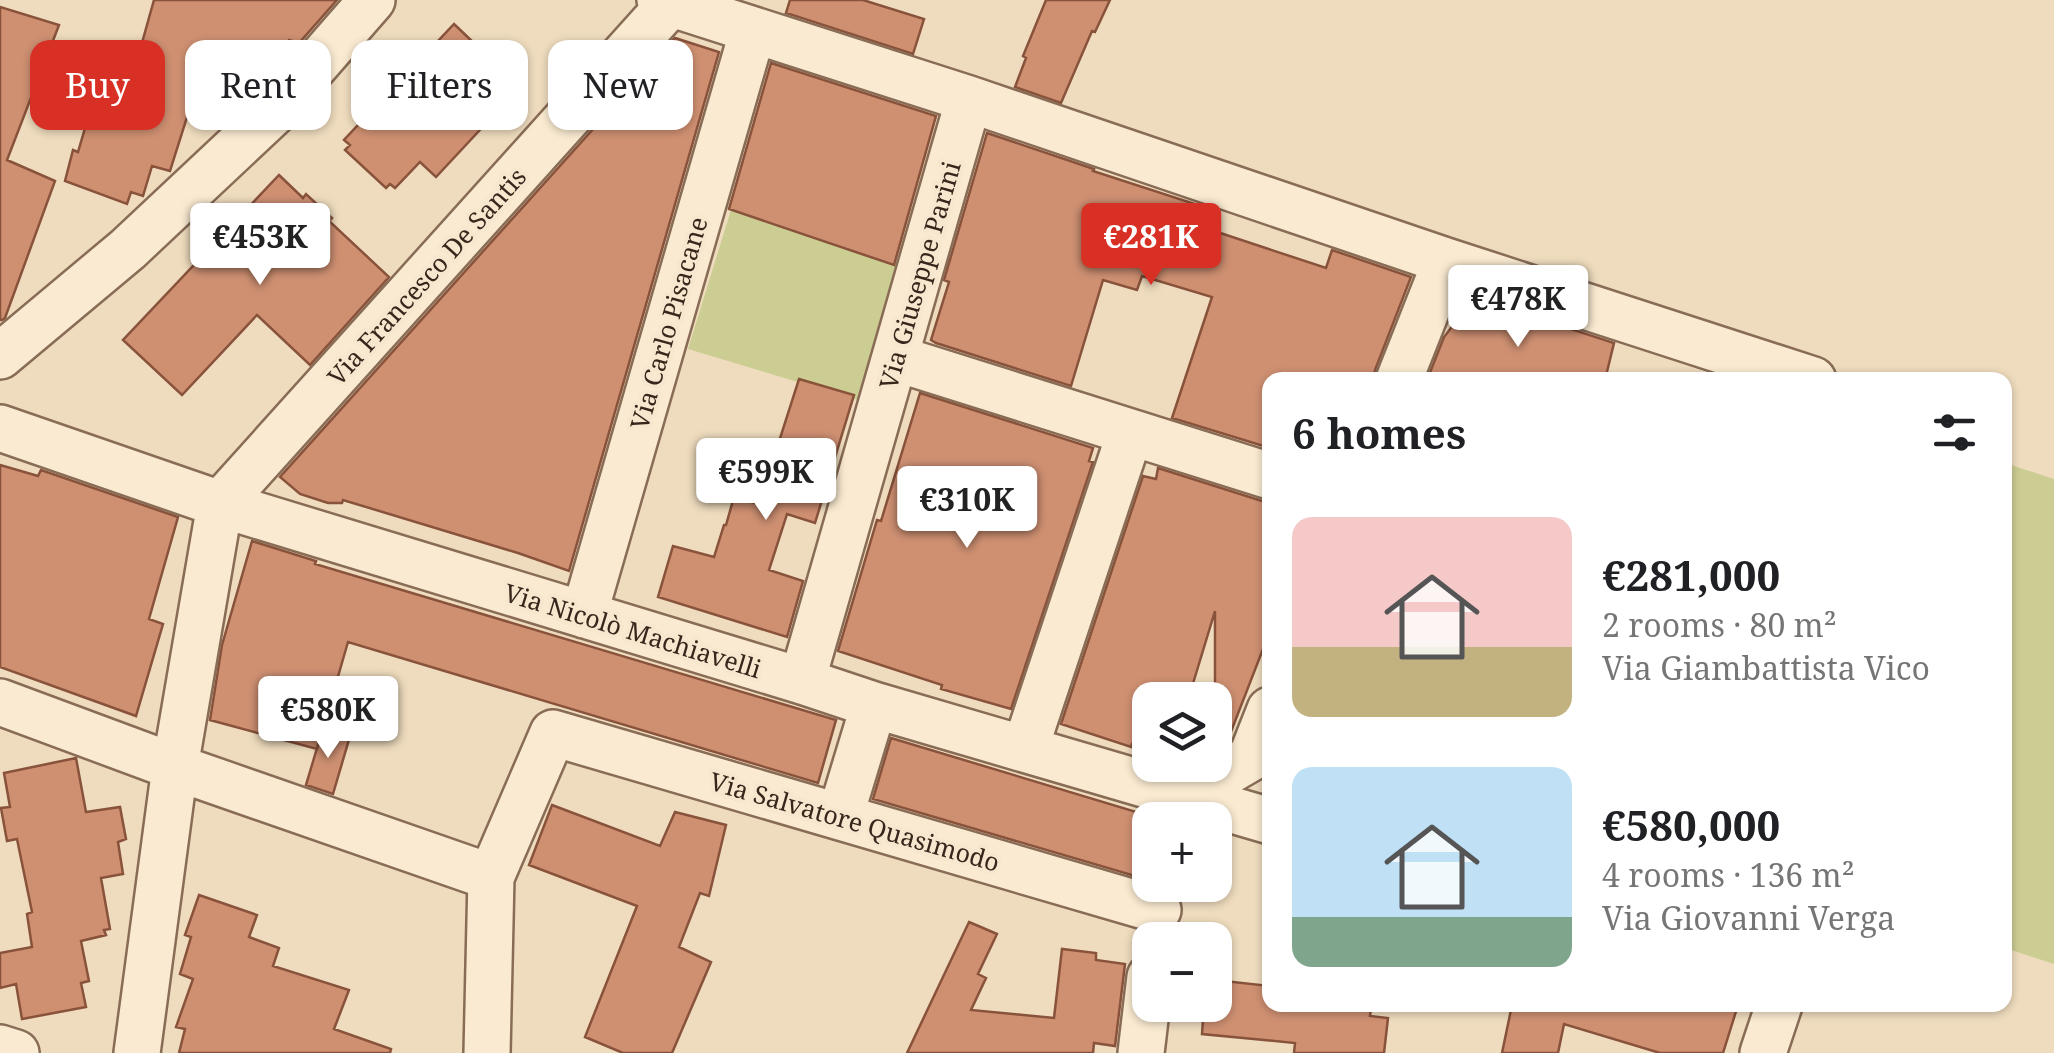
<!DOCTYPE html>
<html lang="en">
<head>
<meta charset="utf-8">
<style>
  :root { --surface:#fff; --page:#f2f2f2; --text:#202124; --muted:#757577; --accent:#d93025 }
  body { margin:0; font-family:"Noto Serif",serif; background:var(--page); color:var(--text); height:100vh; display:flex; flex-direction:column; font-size:38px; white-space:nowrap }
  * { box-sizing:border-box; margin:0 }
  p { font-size:32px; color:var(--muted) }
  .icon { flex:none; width:55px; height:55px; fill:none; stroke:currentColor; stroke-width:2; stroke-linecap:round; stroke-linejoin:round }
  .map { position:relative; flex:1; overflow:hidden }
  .drawer { position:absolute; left:1262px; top:372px; width:750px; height:640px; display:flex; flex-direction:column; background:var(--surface); border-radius:20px; box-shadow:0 2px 8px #0004 }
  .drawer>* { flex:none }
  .hud { position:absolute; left:30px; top:40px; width:950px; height:90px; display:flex; gap:20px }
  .fabs { position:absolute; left:1132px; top:682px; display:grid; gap:20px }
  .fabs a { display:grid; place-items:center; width:100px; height:100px; border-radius:20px; background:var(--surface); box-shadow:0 2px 8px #0004; font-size:50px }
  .price { position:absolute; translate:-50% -85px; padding:0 22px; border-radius:10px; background:#fff; color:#222; font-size:32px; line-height:65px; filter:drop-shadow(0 2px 5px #0008) }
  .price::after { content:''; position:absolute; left:50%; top:60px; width:30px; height:22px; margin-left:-15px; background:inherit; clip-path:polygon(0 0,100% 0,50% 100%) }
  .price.current { background:var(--accent); color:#fff }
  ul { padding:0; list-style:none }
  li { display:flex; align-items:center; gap:30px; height:250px; padding:0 30px }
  li span { display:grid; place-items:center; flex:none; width:280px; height:200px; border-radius:20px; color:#555 }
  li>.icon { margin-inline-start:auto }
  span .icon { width:120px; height:120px; fill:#fffc; stroke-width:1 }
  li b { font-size:42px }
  h2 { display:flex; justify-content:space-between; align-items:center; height:120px; padding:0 30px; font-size:42px }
  .tag { padding:0 35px; border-radius:20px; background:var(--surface); box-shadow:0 2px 8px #0004; font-size:35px; line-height:90px }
  .tag.current { background:var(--accent); color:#fff }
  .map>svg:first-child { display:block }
  .green { fill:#cccd92 }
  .building { fill:#cf9072; stroke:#88523b; stroke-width:2.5 }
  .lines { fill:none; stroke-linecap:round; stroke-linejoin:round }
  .minor-casing { stroke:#886c56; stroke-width:50 }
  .minor { stroke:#faead1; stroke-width:45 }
  .labels { text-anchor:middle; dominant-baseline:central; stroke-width:8; stroke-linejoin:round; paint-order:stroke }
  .street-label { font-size:25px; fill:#37261b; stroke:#f6e7ce }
</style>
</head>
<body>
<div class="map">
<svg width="2054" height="1053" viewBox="0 0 2054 1053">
  <rect width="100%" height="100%" fill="#efdcbe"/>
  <path class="green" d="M731,210L921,268L881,407L688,349Z
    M2005,463L2054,479V964L2005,948Z"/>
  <path class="building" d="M154,0H337L299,43L289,40L283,61L259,52L243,105L238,109L229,106L224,123L220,127L187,117L170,171L152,166L143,196L131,192L127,204L65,181L73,150L78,152L95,94L102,97L108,76L131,82Z
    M790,0H863L924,19L913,54L786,13Z
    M1046,0H1110L1095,32L1092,31L1061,103L1015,87L1026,58L1023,56Z
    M0,7L59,25L7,160L55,181L5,318L2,320H0Z
    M454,24L520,87L436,177L420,162L395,188L390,184L386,188L345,150L350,145L344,140L374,108L383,116L425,72L420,68L426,62L422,58Z
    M675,38L719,52L569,571L518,553L343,500L342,503H328L300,494L280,477Z
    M771,63L936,116L894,265L729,209Z
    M987,133L1094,169L1093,171L1198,205L1193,224L1326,268L1332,250L1411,277L1375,370L1373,380H1270V448L1172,418L1212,297L1142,276L1137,290L1103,280L1071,386L936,343L931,340L949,282L944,280Z
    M279,175L303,198L306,194L332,218L329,221L389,277L310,365L257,315L182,395L123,340Z
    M1497,305L1614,343L1605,380H1427L1444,337L1464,311Z
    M799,379L854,395L815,523L787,514L769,570L803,581L787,637L658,597L673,546L714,557L724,525H726L734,497L759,504Z
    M920,393L1093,448L1089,461L1093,462L1011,709L941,689L942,685L838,651L877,520L881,521Z
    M0,465L38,476L41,470L178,517L149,619L163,624L136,716L0,667Z
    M1158,468L1262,501L1270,502V631L1227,742L1215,749V611L1188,700H1150V750L1132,744L1131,747L1061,724L1143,476L1156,479Z
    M252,541L316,561L315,564L836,720L818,783L348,642L317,749L210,720L222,645Z
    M323,728L350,736L333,794L306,785Z
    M891,738L1153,817L1150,820V828L1135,876L873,799Z
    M76,758L86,812L120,807L126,839L118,842L123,874L101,878L110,929L104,930L106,935L81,941L89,981L81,983L86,1007L22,1019L16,984L0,988V953L32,947L27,914L32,912L17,839L7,841L1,808L10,807L4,773Z
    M552,805L660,846L675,812L726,825L709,896L700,893L679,947L711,962L672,1053H623L585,1037L637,906L529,865Z
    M199,895L257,915L249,937L279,948L273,966L349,990L334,1029L391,1049L390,1053H179L185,1029L176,1027L193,979L180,974L191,937L185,935Z
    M969,922L997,934L978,974L986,978L971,1010L1054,1018L1062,949L1096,953V960L1125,964L1115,1046L1094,1043L1093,1053H907Z
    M1215,980L1270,986V1005H1349V1007L1371,1009L1370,1016L1388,1018L1384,1053H1294L1295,1043L1202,1034L1204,1005H1215Z
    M1512,1005H1738L1723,1053H1660L1564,1024L1558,1053H1502Z"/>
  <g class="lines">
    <g class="minor-casing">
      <path id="minor" d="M660,0L969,99L1446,261L1813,380
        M0,356L128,249L276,110L372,0
        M895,358L1270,476
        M1399,380L1446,261
        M0,428L220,504L802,681L874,705L1270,821
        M584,615L753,30
        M802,681L969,99
        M0,702L175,767L491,877
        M1025,749L1130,433
        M1180,813L1184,797L1251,758L1270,710
        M840,817L874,705
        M0,1048L16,1053
        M137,1053L175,767L220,504L671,3
        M487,1053L491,877L553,733L1158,910
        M1141,1053L1150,977
        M1763,1053L1779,1005"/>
    </g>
    <use href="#minor" class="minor"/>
  </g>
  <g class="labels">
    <g class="street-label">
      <text transform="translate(919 275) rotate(-74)">Via Giuseppe Parini</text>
      <text transform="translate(426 276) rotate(-48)">Via Francesco De Santis</text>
      <text transform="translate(668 323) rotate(-74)">Via Carlo Pisacane</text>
      <text transform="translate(633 630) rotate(17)">Via Nicolò Machiavelli</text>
      <text transform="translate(855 821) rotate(16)">Via Salvatore Quasimodo</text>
    </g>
  </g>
</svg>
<div class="fabs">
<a><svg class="icon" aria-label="layers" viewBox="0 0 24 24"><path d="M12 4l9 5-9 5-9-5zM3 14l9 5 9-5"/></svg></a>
<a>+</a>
<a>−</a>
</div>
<b class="price" style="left:260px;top:288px">€453K</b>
<b class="price current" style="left:1151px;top:288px">€281K</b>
<b class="price" style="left:1518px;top:350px">€478K</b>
<b class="price" style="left:766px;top:523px">€599K</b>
<b class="price" style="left:967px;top:551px">€310K</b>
<b class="price" style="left:328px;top:761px">€580K</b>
<div class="hud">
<a class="tag current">Buy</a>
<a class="tag">Rent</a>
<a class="tag">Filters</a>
<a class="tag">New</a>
</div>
<section class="drawer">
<h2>6 homes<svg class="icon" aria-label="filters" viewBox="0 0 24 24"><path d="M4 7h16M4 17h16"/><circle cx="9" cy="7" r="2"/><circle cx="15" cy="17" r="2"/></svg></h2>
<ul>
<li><span style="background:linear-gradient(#f6c9c9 65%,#c2b280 0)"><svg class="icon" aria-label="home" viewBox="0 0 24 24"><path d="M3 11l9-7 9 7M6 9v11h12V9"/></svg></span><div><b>€281,000</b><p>2 rooms · 80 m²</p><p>Via Giambattista Vico</p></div></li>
<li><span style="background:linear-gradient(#bfe0f5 75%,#7fa58c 0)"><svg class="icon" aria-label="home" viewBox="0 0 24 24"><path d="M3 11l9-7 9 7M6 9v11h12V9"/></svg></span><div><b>€580,000</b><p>4 rooms · 136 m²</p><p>Via Giovanni Verga</p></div></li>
</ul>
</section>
</div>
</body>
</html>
